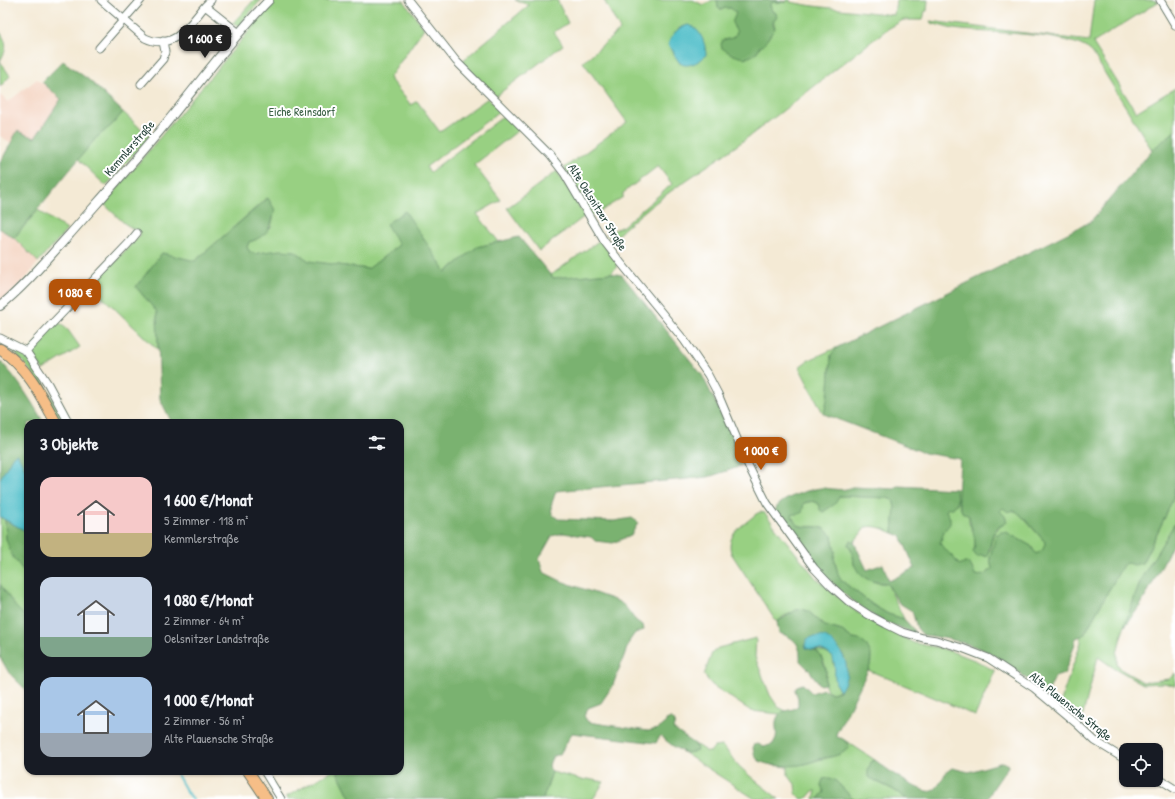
<!DOCTYPE html>
<html lang="de">
<head>
<meta charset="utf-8">
<style>
  :root { --surface:#171b24; --page:#242831; --text:#f1f3f6; --muted:#9ea1a6; --accent:#b45309 }
  body { margin:0; font-family:"Patrick Hand",sans-serif; background:var(--page); color:var(--text); height:100vh; display:flex; flex-direction:column; font-size:15px; white-space:nowrap }
  * { box-sizing:border-box; margin:0 }
  p { font-size:13px; color:var(--muted) }
  .icon { flex:none; width:22px; height:22px; fill:none; stroke:currentColor; stroke-width:2; stroke-linecap:round; stroke-linejoin:round }
  .map { position:relative; flex:1; overflow:hidden }
  .sheet { position:absolute; left:24px; top:419px; width:380px; height:356px; display:flex; flex-direction:column; background:var(--surface); border-radius:12px; box-shadow:0 1px 3px #0004 }
  .sheet>* { flex:none }
  .buttons { position:absolute; left:1119px; top:743px; display:grid; gap:8px }
  .buttons a { display:grid; place-items:center; width:44px; height:44px; border-radius:8px; background:var(--surface); box-shadow:0 1px 3px #0004; font-size:20px }
  .price { position:absolute; translate:-50% -34px; padding:0 9px; border-radius:8px; background:var(--accent); color:#fff; font-size:13px; line-height:26px; filter:drop-shadow(0 1px 2px #0008) }
  .price::after { content:''; position:absolute; left:50%; top:24px; width:12px; height:9px; margin-left:-6px; background:inherit; clip-path:polygon(0 0,100% 0,50% 100%) }
  .price.on { background:#222; color:#fff }
  ul { padding:0; list-style:none }
  li { display:flex; align-items:center; gap:12px; height:100px; padding:0 16px }
  li span { display:grid; place-items:center; flex:none; width:112px; height:80px; border-radius:12px; color:#555 }
  li>.icon { margin-inline-start:auto }
  span .icon { width:48px; height:48px; fill:#fffc; stroke-width:1 }
  li b { font-size:17px }
  h2 { display:flex; justify-content:space-between; align-items:center; height:48px; padding:0 16px; font-size:17px }
  .map>svg:first-child { display:block }
  .built { fill:#f4d3c0 }
  .green { fill:#98d082; stroke:#5c865b; fill-rule:evenodd }
  .forest { fill:#7ab270; stroke:#4c7852 }
  .water { fill:#50bec9; stroke:#387e7e }
  .lines { fill:none; stroke-linecap:round; stroke-linejoin:round }
  .stream { stroke:#50bec9; stroke-width:2 }
  .minor-casing { stroke:#6a7a6c; stroke-width:9 }
  .tertiary-casing { stroke:#6a7a6c; stroke-width:10 }
  .primary-casing { stroke:#6a7a6c; stroke-width:12 }
  .minor { stroke:#fff; stroke-width:7 }
  .tertiary { stroke:#fff; stroke-width:8 }
  .primary { stroke:#f6be87; stroke-width:10 }
  .labels { text-anchor:middle; dominant-baseline:central; stroke-width:4; stroke-linejoin:round; paint-order:stroke }
  .park-label { font-size:12px; fill:#3d6248; stroke:#fff }
  .street-label { font-size:12px; fill:#1f3d34; stroke:#fff }
</style>
</head>
<body>
<div class="map">
<svg width="1175" height="799" viewBox="0 0 1175 799">
  <rect width="100%" height="100%" fill="#fff"/>
  <filter id="ink" filterUnits="userSpaceOnUse"><feTurbulence type="fractalNoise" baseFrequency=".025" numOctaves="2"/><feDisplacementMap in="SourceGraphic" scale="8" xChannelSelector="R" yChannelSelector="G"/><feConvolveMatrix kernelMatrix="1 2 1 2 8 2 1 2 1" color-interpolation-filters="sRGB"/></filter>
  <filter id="wash" filterUnits="userSpaceOnUse"><feTurbulence type="fractalNoise" baseFrequency=".012" numOctaves="4" result="noise"/><feDisplacementMap in="SourceGraphic" scale="16" xChannelSelector="R" yChannelSelector="G"/><feGaussianBlur stdDeviation="0.9" result="paint"/><feColorMatrix in="noise" values="0 0 0 0 0 0 0 0 0 0 0 0 0 0 0 0 0 1.4 0 .05"/><feComposite in="paint" operator="in"/></filter>
  <g filter="url(#wash)">
    <rect width="100%" height="100%" fill="#f4ead5"/>
    <path class="built" d="M37,79L61,99L35,138L17,131L11,143L0,136V95L8,102Z
      M0,229L14,238L38,262L28,276L0,303Z"/>
    <path class="green" d="M254,0H261L242,22L243,24L238,26L232,24Z
      M275,0L404,1L424,28L389,78L411,105L417,101L440,132L488,98L498,108L500,111L426,167L430,172L505,115L520,129L474,165L501,200L477,214L499,242L477,247L446,272L399,245L368,269L309,261L295,251L264,252L255,254L249,251L247,247L249,242L255,240L271,227L275,210L267,198L195,261L162,253L136,287L157,312L158,350L91,286L141,234L124,223L104,204Z
      M515,0H557L568,23L554,32L563,45L496,96L461,62L529,5Z
      M604,0H693L703,5L709,2L712,0H717L719,8L721,10L725,8H731L736,14L734,28L738,32L735,36L729,40L757,52L760,46L775,28L770,5L772,2H786L787,0H790V2L813,6L894,15L896,0H928L927,11H925L923,20H903L886,30C837,68 789,107 739,144C697,174 645,205 610,243L611,238L606,234L623,226L672,184L658,166L623,193V197L593,216L572,179L564,168L627,122L583,62L620,30ZM688,25L680,64L677,57L674,55V53L671,48L678,29Z
      M1094,0H1153L1158,2L1093,43L1136,112L1175,88V131L1152,150L1092,52C1070,31 986,34 954,29C947,28 939,25 931,23L930,21L1089,41Z
      M0,32C8,44 7,49 0,61L10,76L0,87Z
      M123,112L139,127L150,135L106,186L78,159L96,138L113,124Z
      M557,171L585,216L539,251L507,208Z
      M38,210L67,230L38,262L14,238Z
      M600,240L617,263L616,268L611,273L553,278L551,275Z
      M57,321L68,330L80,347L43,370L31,353L32,347Z
      M1,341L25,354L32,362L66,423H61L35,376L15,353Z
      M838,347L831,355L829,389L825,413H823L799,367L807,361Z
      M1175,486V523L1142,577L1121,637L1117,653V664L1122,670L1143,682L1169,679L1175,673V686L1164,683L1143,684L1111,666L1098,657L1081,722L1062,704L1061,702L1063,694L1081,642V636L1084,635L1123,564L1127,563H1142C1154,538 1170,513 1175,486Z
      M960,488L958,499L962,512L969,516V523L975,536V548L990,551C992,539 992,531 1004,524L1000,511L1003,508L1018,512L1045,542C1044,549 1043,551 1036,554L1031,546L1006,532L991,553L990,558L992,569C986,574 983,577 975,575L971,566L959,565L954,558L942,548L940,541L950,518L946,511L948,508L957,504L956,489Z
      M842,496L887,498L893,500L895,507L893,533C884,529 876,525 866,527L854,542L851,540L848,544L853,554L854,565L877,583H887L904,619L888,614L873,605L842,581L838,574L834,558L835,552L832,536C829,533 825,529 822,528C811,523 796,533 792,515L804,503L815,501L820,506L823,512L837,500L839,497Z
      M760,512L765,513L778,531L816,578L846,604L867,619L914,643L940,648L959,654L977,661L995,671L975,716L947,703L868,670C875,656 869,651 860,640L853,639L842,631L825,626L809,612L802,609L784,616L777,622L775,620L731,553C726,533 743,526 756,514Z
      M0,517L5,520L6,539L28,577V619L15,606L0,584Z
      M756,638L755,657L770,695L778,707L786,711L779,714L751,711L712,685L704,675L712,653L718,648Z
      M810,650C839,651 832,658 836,680C837,685 836,687 840,691L832,693C820,686 827,681 826,671C826,665 821,654 816,651C814,650 812,650 810,650Z
      M843,739L875,760L871,762L877,782L894,790L907,799H853L835,780L821,785L824,792L818,799H814L816,791H813L807,798L802,799L796,794L795,784L788,775V767L771,765L804,764L818,760L831,757L849,746Z
      M695,744L707,752H710L714,747L722,746C729,752 733,760 739,766C751,778 765,788 779,799H755L681,751L687,753L697,750Z
      M332,771H337L351,799H287L286,797Z
      M552,772L582,780L587,779L604,782L593,799H543Z"/>
    <path class="forest" d="M717,0H776L787,2H772L770,5L772,11L776,13L777,18L774,20L773,24L775,28L763,46H760C752,65 734,57 722,48L721,44L723,40C730,38 733,40 737,32L732,23L736,13L731,8H725L721,10L718,8Z
      M63,61L89,80L123,112L113,124L96,138L14,238L0,229V163L11,143L17,131L35,138L61,99L42,82Z
      M1175,131V486L1173,498L1165,517L1142,563L1134,565L1127,563L1123,565L1084,635L1076,638L1074,647L1064,674L1055,677L1049,690L1044,691C1027,679 1010,665 991,654C974,644 944,637 923,635L917,628L912,611L899,603L887,583C874,583 860,579 855,566C853,563 854,559 853,556C852,552 850,548 848,544L851,540L854,542L867,570L883,564L889,581L915,568L901,536L893,533L895,507L893,500L887,498L842,496L839,497L835,504L823,512L820,510V506C816,500 811,501 804,503L802,513L798,514H794L792,515C796,533 810,524 822,528C826,529 829,533 832,536L835,552L834,558L838,574L842,581L873,605L888,614L904,619L913,629L914,633L878,619L846,596L818,569L775,511C777,499 810,489 821,488C831,488 843,492 852,487L895,489L897,486L956,489L957,503L953,508H948L946,511L950,518V524L944,531L940,544L954,558L959,565L963,563L967,562L971,566L975,575C983,577 986,574 992,569L990,558L996,535L1001,532H1006L1031,546L1036,554C1043,551 1044,549 1045,542C1038,534 1023,515 1014,510L1008,512L1003,508L1000,511L1005,516L1007,522L997,528L993,534L987,557L982,555L977,557L973,552C979,539 970,529 969,516L962,512L958,499L960,459L925,453L824,414L829,389L831,355L838,347L1090,222L1152,150Z
      M268,198L275,210C270,229 268,236 249,242L247,247L249,251L254,254L264,252L280,250L295,251L309,261L368,269L399,245L386,224L405,211L446,272L477,247L519,237L553,278L611,273L622,275L702,375L733,438L743,464L736,468L708,477L556,491L551,506L552,514L558,519L614,521L632,518L638,523L631,535L613,543L595,541L591,537L563,533L552,536L539,559L543,572L561,581L620,602C622,604 625,606 627,609C633,616 633,620 643,625L644,630L635,633L630,640L613,685L601,703L588,708L584,716L588,722L648,731L658,729L666,722V720L671,718L675,722L673,729L695,744L697,750C685,759 670,743 660,736L656,743L572,733L560,754L553,756C550,762 547,766 552,772L543,799H351L337,771H400V423H172L160,399L157,312L136,287L162,253L195,261Z
      M0,361C18,379 31,401 44,423H28V475L26,470L0,479Z
      M5,520L24,530L28,527V577L12,556L6,539Z
      M1175,523V540L1142,603L1126,625L1124,626L1142,577Z
      M0,584L15,606L28,619V692L9,673L0,657Z
      M802,609L809,612L825,626L842,631L853,639L860,640L867,646L871,654L870,666L853,701L836,734L837,737L843,739L849,746C845,756 829,757 819,759C814,761 809,763 804,764C794,767 767,767 758,760C754,756 753,750 753,745L758,744L764,747L773,744C774,742 775,740 776,738C778,730 772,720 781,713C787,709 793,711 798,706V698L795,690L797,686L803,684L812,693L823,689L832,693L840,691C846,676 849,667 841,651L805,644L806,648L817,651L821,657L826,670L825,684L820,685L809,670L800,661C801,644 795,638 779,633L777,622L796,610Z
      M875,760C884,767 921,795 932,791C938,788 942,780 945,774C946,772 949,770 952,768L969,772L1003,762L1009,765L994,787L987,799H907L894,790L868,777V770L871,762Z
      M830,778L835,780L853,799H818L824,792L821,785L823,779Z"/>
    <path class="water" d="M688,25C700,27 706,44 706,55C701,61 687,69 680,63C677,60 677,58 674,55V52L668,45C671,35 677,28 688,25Z
      M16,454L18,455L28,475V527L24,530L0,517V479L13,456Z
      M812,637C816,637 821,636 825,637C829,639 832,642 835,645C848,657 851,676 840,691C828,678 844,658 822,650C817,649 811,650 806,648L805,644L807,639Z"/>
    <g class="lines">
      <path class="stream" d="M175,771L188,794L193,799"/>
    </g>
  </g>
  <g filter="url(#ink)">
    <g class="lines">
      <g class="minor-casing">
        <path id="minor" d="M101,0L145,38C174,52 189,25 205,6
          M211,0L205,6L239,33
          M408,0L456,61L550,155L564,173L604,241L621,263L684,340L708,375L718,394L749,467L767,503L814,568L831,586L849,602L869,615L886,624L902,632L923,638L936,640L962,648L988,658L1034,688L1076,723L1095,741L1126,760
          M1160,0L1175,25
          M99,48L141,0
          M141,84L163,59L165,52L163,41
          M0,338L26,351L128,244L137,233
          M26,351L48,384L69,423
          M264,771L281,799
          M1156,777L1175,789"/>
      </g>
      <g class="tertiary-casing">
        <path id="tertiary" d="M0,306C26,285 47,259 70,234C99,201 129,168 158,133C195,89 229,41 269,0"/>
      </g>
      <g class="primary-casing">
        <path id="primary" d="M0,349C27,367 41,395 56,423
          M248,771L267,799"/>
      </g>
      <use href="#minor" class="minor"/>
      <use href="#tertiary" class="tertiary"/>
      <use href="#primary" class="primary"/>
    </g>
  </g>
  <g class="labels">
    <g class="park-label">
      <text x="302" y="111">Eiche Reinsdorf</text>
    </g>
    <g class="street-label">
      <text transform="translate(129 148) rotate(-49)">Kemmlerstraße</text>
      <text transform="translate(598 207) rotate(58)">Alte Oelsnitzer Straße</text>
      <text transform="translate(1071 706) rotate(39)">Alte Plauensche Straße</text>
    </g>
  </g>
</svg>
<div class="buttons">
<a><svg class="icon" aria-label="locate" viewBox="0 0 24 24"><circle cx="12" cy="12" r="6"/><path d="M12 2v4M12 18v4M2 12h4M18 12h4"/></svg></a>
</div>
<b class="price on" style="left:205px;top:59px">1 600 €</b>
<b class="price" style="left:75px;top:313px">1 080 €</b>
<b class="price" style="left:761px;top:471px">1 000 €</b>
<section class="sheet">
<h2>3 Objekte<svg class="icon" aria-label="filters" viewBox="0 0 24 24"><path d="M4 7h16M4 17h16"/><circle cx="9" cy="7" r="2"/><circle cx="15" cy="17" r="2"/></svg></h2>
<ul>
<li><span style="background:linear-gradient(#f6c9c9 70%,#c2b280 0)"><svg class="icon" aria-label="home" viewBox="0 0 24 24"><path d="M3 11l9-7 9 7M6 9v11h12V9"/></svg></span><div><b>1 600 €/Monat</b><p>5 Zimmer · 118 m²</p><p>Kemmlerstraße</p></div></li>
<li><span style="background:linear-gradient(#c9d6e8 75%,#7fa58c 0)"><svg class="icon" aria-label="home" viewBox="0 0 24 24"><path d="M3 11l9-7 9 7M6 9v11h12V9"/></svg></span><div><b>1 080 €/Monat</b><p>2 Zimmer · 64 m²</p><p>Oelsnitzer Landstraße</p></div></li>
<li><span style="background:linear-gradient(#a9c7e8 70%,#9aa5b1 0)"><svg class="icon" aria-label="home" viewBox="0 0 24 24"><path d="M3 11l9-7 9 7M6 9v11h12V9"/></svg></span><div><b>1 000 €/Monat</b><p>2 Zimmer · 56 m²</p><p>Alte Plauensche Straße</p></div></li>
</ul>
</section>
</div>
</body>
</html>
